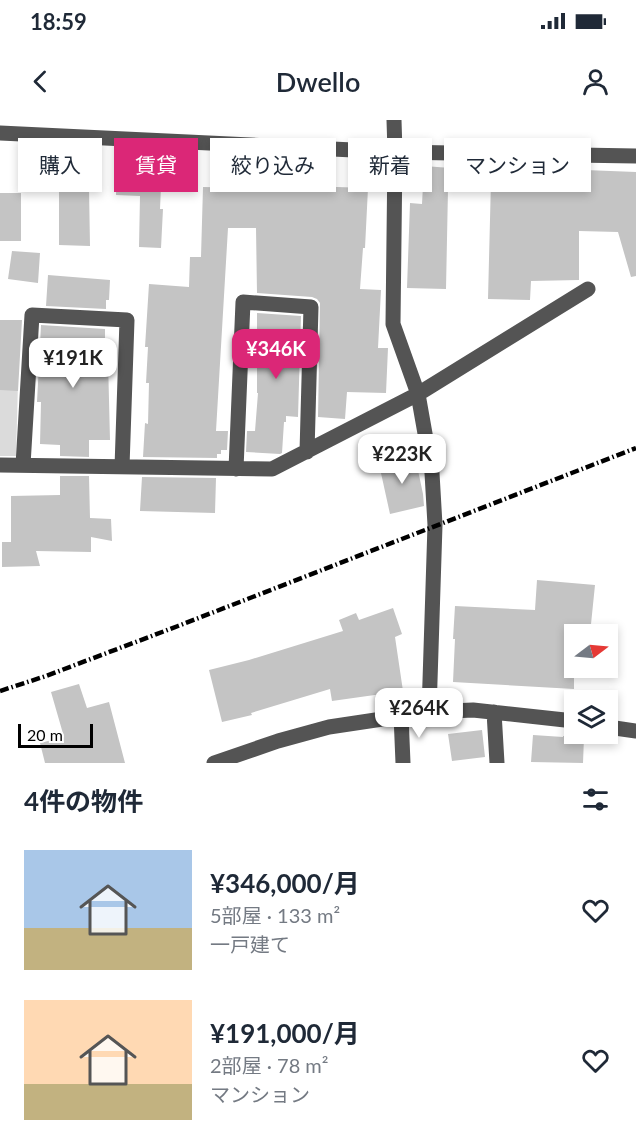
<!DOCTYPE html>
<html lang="ja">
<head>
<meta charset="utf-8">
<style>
  :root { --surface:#fff; --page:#f6f6f7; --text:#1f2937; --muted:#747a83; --accent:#db2777 }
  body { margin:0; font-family:Lato,"Noto Sans JP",sans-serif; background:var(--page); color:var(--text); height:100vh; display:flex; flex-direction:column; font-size:22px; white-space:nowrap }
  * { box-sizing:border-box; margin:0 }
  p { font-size:20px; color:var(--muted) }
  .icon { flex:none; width:33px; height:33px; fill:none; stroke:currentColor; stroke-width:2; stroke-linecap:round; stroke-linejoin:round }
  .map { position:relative; height:643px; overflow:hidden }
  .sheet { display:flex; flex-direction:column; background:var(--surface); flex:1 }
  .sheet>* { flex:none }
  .guide { position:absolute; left:18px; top:18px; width:600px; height:54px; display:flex; gap:12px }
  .needle { width:39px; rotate:74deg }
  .controls { position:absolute; left:564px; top:504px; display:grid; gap:12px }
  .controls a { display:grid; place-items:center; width:54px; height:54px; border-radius:0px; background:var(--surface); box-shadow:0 3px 9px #0003; font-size:30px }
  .scale { position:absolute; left:18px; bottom:15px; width:75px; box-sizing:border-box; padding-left:6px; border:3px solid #000; border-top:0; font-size:16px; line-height:21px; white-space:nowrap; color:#000; -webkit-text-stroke:4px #fff; paint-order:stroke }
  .price { position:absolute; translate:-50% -51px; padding:0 14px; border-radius:12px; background:#fff; color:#222; font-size:20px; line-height:39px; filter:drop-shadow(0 2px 3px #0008) }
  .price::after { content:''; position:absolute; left:50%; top:36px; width:18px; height:14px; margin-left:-9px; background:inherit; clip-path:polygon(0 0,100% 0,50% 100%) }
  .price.selected { background:var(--accent); color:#fff }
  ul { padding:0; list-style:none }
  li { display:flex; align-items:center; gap:18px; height:150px; padding:0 24px }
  li span { display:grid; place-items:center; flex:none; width:168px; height:120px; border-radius:0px; color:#555 }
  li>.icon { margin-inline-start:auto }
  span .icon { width:72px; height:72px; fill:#fffc; stroke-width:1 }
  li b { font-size:26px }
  h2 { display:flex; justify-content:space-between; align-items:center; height:72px; padding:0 24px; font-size:26px }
  .tag { padding:0 21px; border-radius:0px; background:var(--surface); box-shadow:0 3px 9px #0003; font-size:21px; line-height:54px }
  .tag.selected { background:var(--accent); color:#fff }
  .status { display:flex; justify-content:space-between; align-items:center; height:42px; padding:0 30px; background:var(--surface); direction:ltr }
  .status svg { height:16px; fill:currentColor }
  header { display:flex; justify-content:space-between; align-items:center; height:78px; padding:0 24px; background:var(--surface); font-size:27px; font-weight:600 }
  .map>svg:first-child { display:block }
  .green { fill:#dbdbdb }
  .building { fill:#c4c4c4 }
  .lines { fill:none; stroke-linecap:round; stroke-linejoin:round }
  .minor { stroke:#545454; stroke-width:15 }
  .rail { stroke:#000; stroke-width:4.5; stroke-dasharray:9 3 1.5 3; stroke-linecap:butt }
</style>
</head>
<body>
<div class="status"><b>18:59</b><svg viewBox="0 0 49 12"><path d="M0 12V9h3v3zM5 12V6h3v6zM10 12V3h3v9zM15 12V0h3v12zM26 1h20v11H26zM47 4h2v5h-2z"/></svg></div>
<header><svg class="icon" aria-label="back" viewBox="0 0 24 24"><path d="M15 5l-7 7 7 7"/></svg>Dwello<svg class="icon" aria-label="person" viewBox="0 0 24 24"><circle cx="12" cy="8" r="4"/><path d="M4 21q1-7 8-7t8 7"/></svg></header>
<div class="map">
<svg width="636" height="643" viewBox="0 0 636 643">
  <rect width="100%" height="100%" fill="#fff"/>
  <path class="green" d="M0,263H18L16,336H0Z"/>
  <path class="building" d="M117,42L162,44L160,89H163L161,128L139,127L140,76L116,75Z
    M464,43L484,44L482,70L448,69L446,169L407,168L410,83L422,84L424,46L464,49Z
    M552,47L585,48V50L636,52V156L631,157L618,112L579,111V160L531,161L530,180L488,179L491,60L552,64Z
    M253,50H306V66L368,68L365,128H363L360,169L381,170L378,228H388L386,273L347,272L345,299L318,297L320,183L317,179L312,177L257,173L256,108H228L216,311H228L227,330H221V334H217V338L143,337L145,303L148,304L149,263H146L148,227H145L149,164L189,167L190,137H201L203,67L253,68Z
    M59,68H89L90,126L59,125Z
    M0,73H21V121H0Z
    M12,131L40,133L38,163L8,159Z
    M48,155L110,160L109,180H106V189L46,186Z
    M257,193L301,196L298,297L286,296V302H284L282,333L280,334L246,332L247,311H255L258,273H257Z
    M0,200H22L18,271L0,270Z
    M41,205L105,209V241L108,240L110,320H89V337L60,336V325L40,324L41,282H37Z
    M415,336L423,374L424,386L390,394L379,344Z
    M60,356H89L90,398L111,399L112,421L91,417V432L36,431L40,446L2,447V422H11V376L60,375Z
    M142,357L216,358L215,393L140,391Z
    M537,460L595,465L590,514H574V569L453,562L455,519H453L455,486L535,490Z
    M393,488L402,514L395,517L403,571L332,581L330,569L251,593L252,595L222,602L209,550L249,540L343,511L339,500L356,493L359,500Z
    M79,564L87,588L109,582L125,643H45L40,623L64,617L51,572Z
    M482,610L485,637L452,641L448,614Z
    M533,615L563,617V616L584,617L583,643L531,642Z"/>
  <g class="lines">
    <path class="minor" d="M394,0L395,32L393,204L418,274L432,353L435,405L429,592
      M0,13L395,32L636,36
      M0,345L272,349L418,274L588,169
      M23,345L32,195L127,200L122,347
      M236,349L243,182L311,187L307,332
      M494,592L497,643
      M401,595L403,643
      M608,607L636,611
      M214,643L278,621L329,607L429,592L473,590L574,601"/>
    <path class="rail" d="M0,571L46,556L178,506L636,328"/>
  </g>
</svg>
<div class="controls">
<a><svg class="needle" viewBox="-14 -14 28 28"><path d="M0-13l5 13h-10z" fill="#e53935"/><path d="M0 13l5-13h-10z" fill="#747a83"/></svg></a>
<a><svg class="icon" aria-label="layers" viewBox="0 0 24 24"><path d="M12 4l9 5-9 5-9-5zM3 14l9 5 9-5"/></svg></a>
</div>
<div class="scale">20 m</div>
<b class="price selected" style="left:276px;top:260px">¥346K</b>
<b class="price" style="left:73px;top:269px">¥191K</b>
<b class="price" style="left:402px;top:365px">¥223K</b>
<b class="price" style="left:419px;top:619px">¥264K</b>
<div class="guide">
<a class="tag">購入</a>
<a class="tag selected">賃貸</a>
<a class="tag">絞り込み</a>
<a class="tag">新着</a>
<a class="tag">マンション</a>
</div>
</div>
<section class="sheet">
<h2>4件の物件<svg class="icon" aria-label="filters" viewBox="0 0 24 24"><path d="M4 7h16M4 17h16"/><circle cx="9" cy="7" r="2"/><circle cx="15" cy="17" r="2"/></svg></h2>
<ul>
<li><span style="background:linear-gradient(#a9c7e8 65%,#c2b280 0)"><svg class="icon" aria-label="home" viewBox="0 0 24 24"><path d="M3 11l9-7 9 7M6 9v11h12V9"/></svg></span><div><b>¥346,000/月</b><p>5部屋 · 133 m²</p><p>一戸建て</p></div><svg class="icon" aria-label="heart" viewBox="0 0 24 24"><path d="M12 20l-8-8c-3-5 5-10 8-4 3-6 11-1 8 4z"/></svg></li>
<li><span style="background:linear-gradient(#ffd9b3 70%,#c2b280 0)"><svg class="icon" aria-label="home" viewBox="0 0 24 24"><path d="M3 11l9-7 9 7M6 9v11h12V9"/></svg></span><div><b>¥191,000/月</b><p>2部屋 · 78 m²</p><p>マンション</p></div><svg class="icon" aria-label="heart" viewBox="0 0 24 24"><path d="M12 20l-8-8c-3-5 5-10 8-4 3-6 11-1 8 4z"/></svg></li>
</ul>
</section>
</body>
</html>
